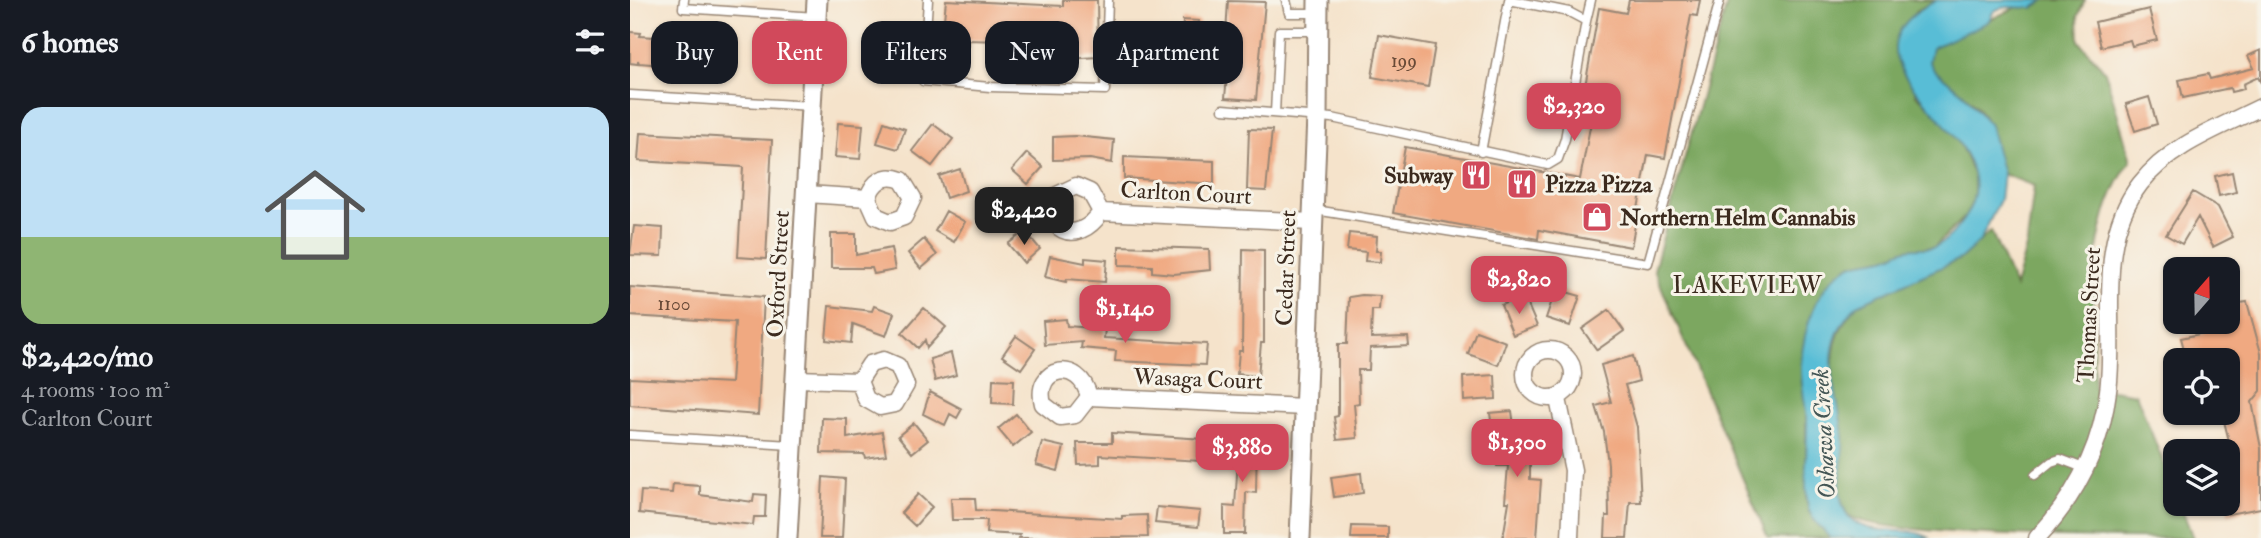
<!DOCTYPE html>
<html lang="en">
<head>
<meta charset="utf-8">
<style>
  :root { --surface:#171b24; --page:#20242c; --text:#f1f3f6; --muted:#9ea1a6; --accent:#d1495b }
  body { margin:0; font-family:"IM FELL Double Pica",serif; background:var(--page); color:var(--text); height:100vh; display:flex; flex-direction:column; font-size:26px; white-space:nowrap }
  * { box-sizing:border-box; margin:0 }
  p { font-size:23px; color:var(--muted) }
  .icon { flex:none; width:38px; height:38px; fill:none; stroke:currentColor; stroke-width:2; stroke-linecap:round; stroke-linejoin:round }
  .map { position:relative; flex:1; overflow:hidden }
  .panel { display:flex; flex-direction:column; background:var(--surface); width:630px }
  .panel>* { flex:none }
  .top-card { position:absolute; left:21px; top:21px; width:665px; height:63px; display:flex; gap:14px }
  .needle { width:46px; rotate:20deg }
  .controls { position:absolute; left:1533px; top:257px; display:grid; gap:14px }
  .controls a { display:grid; place-items:center; width:77px; height:77px; border-radius:14px; background:var(--surface); box-shadow:0 2px 5px #0004; font-size:35px }
  .price { position:absolute; translate:-50% -60px; padding:0 16px; border-radius:14px; background:var(--accent); color:#fff; font-size:23px; line-height:46px; filter:drop-shadow(0 2px 4px #0008) }
  .price::after { content:''; position:absolute; left:50%; top:42px; width:21px; height:16px; margin-left:-10px; background:inherit; clip-path:polygon(0 0,100% 0,50% 100%) }
  .price.current { background:#222; color:#fff }
  ul { padding:0; list-style:none }
  li { display:grid; align-content:center; gap:14px; height:371px; padding:0 21px }
  li span { display:grid; place-items:center; height:217px; border-radius:21px; color:#555 }
  li>.icon { margin-inline-start:auto }
  span .icon { width:126px; height:126px; fill:#fffc; stroke-width:1 }
  li b { font-size:30px }
  h2 { display:flex; justify-content:space-between; align-items:center; height:84px; padding:0 21px; font-size:30px }
  .pill { padding:0 24px; border-radius:21px; background:var(--surface); box-shadow:0 2px 5px #0004; font-size:24px; line-height:63px }
  .pill.current { background:var(--accent); color:#fff }
  main { display:flex; flex:1; min-height:0 }
  .map>svg:first-child { display:block }
  .forest { fill:#7ca760; stroke:#5c683f; stroke-width:2 }
  .water { fill:#58bdd6; stroke:#4a747a; stroke-width:2 }
  .building { fill:#f0a981 }
  .lines { fill:none; stroke-linecap:round; stroke-linejoin:round }
  .service-casing { stroke:#988674; stroke-width:11 }
  .minor-casing { stroke:#988674; stroke-width:19 }
  .tertiary-casing { stroke:#988674; stroke-width:23 }
  .service { stroke:#fff; stroke-width:8 }
  .minor { stroke:#fff; stroke-width:16 }
  .tertiary { stroke:#fff; stroke-width:19 }
  .labels { text-anchor:middle; dominant-baseline:central; stroke-width:6; stroke-linejoin:round; paint-order:stroke }
  .number-label { font-size:19px; fill:#684a37 }
  .poi-label { font-size:23px; font-weight:bold; fill:#3b2a1e; stroke:#f7f3e8; text-anchor:start }
  .street-label { font-size:23px; fill:#3b2a1e; stroke:#f7f3e8 }
  .neighbourhood-label { font-size:24px; letter-spacing:2px; fill:#3b2a1e; stroke:#f7f3e8 }
  .water-label { font-size:24px; font-style:italic; fill:#445655; stroke:#f7f3e8 }
</style>
</head>
<body>
<main>
<section class="panel">
<h2>6 homes<svg class="icon" aria-label="filters" viewBox="0 0 24 24"><path d="M4 7h16M4 17h16"/><circle cx="9" cy="7" r="2"/><circle cx="15" cy="17" r="2"/></svg></h2>
<ul>
<li><span style="background:linear-gradient(#bfe0f5 60%,#8fb573 0)"><svg class="icon" aria-label="home" viewBox="0 0 24 24"><path d="M3 11l9-7 9 7M6 9v11h12V9"/></svg></span><div><b>$2,420/mo</b><p>4 rooms · 100 m²</p><p>Carlton Court</p></div></li>
</ul>
</section>
<div class="map">
<svg width="1631" height="538" viewBox="0 0 1631 538">
  <rect width="100%" height="100%" fill="#f7f3e8"/>
  <filter id="ink" filterUnits="userSpaceOnUse"><feTurbulence type="fractalNoise" baseFrequency=".0143" numOctaves="2"/><feDisplacementMap in="SourceGraphic" scale="14" xChannelSelector="R" yChannelSelector="G"/><feConvolveMatrix kernelMatrix="1 2 1 2 8 2 1 2 1" color-interpolation-filters="sRGB"/></filter>
  <filter id="wash" filterUnits="userSpaceOnUse"><feTurbulence type="fractalNoise" baseFrequency=".00686" numOctaves="4" result="noise"/><feDisplacementMap in="SourceGraphic" scale="28" xChannelSelector="R" yChannelSelector="G"/><feGaussianBlur stdDeviation="1.57" result="paint"/><feColorMatrix in="noise" values="0 0 0 0 0 0 0 0 0 0 0 0 0 0 0 0 0 1.4 0 .05"/><feComposite in="paint" operator="in"/></filter>
  <g filter="url(#wash)">
    <rect width="100%" height="100%" fill="#f5e3cb"/>
    <path class="forest" d="M1098,0H1307L1286,11V95L1313,118L1328,139L1344,176V198L1335,217L1304,247L1276,249L1256,258L1222,264L1185,304L1171,366L1176,403V496L1179,512L1200,538H1138L1024,270Z
      M1415,0H1455L1448,16L1449,41L1475,71L1501,161C1454,225 1464,311 1464,387L1506,394L1545,492V504H1550L1563,538C1511,538 1240,538 1217,514C1201,489 1215,449 1209,420C1200,380 1196,337 1227,305L1330,259L1361,231L1385,287L1397,243L1404,186L1373,174C1364,149 1366,132 1348,108C1335,91 1308,84 1300,63C1297,55 1300,49 1306,44L1387,7L1403,8Z"/>
    <path class="water" d="M1307,0H1415L1403,8L1373,7L1364,11L1358,22L1302,48L1299,61L1304,70L1333,93L1360,125L1373,174L1370,200L1350,241L1330,259L1227,305C1184,348 1209,388 1213,437C1215,461 1202,497 1219,517C1239,538 1276,525 1300,538H1200C1193,530 1184,522 1180,513C1173,500 1177,442 1177,423C1176,404 1170,384 1171,365C1173,329 1187,282 1221,265C1232,260 1246,261 1257,257C1264,255 1270,250 1277,249C1286,247 1295,249 1304,247C1320,241 1339,215 1343,199C1364,121 1187,62 1307,0Z"/>
    <g id="blocks">
      <path class="building" d="M316,0L433,6V0H467L468,57L438,59L439,43L338,40V50L311,49Z
        M999,0H1070L1067,16L1061,15L1035,158L1018,155L1001,247L909,230L908,239L763,213L775,147L950,179L961,122L949,120L969,8L996,13Z
        M598,1L635,2L626,100L595,98L597,75L551,73L553,20L569,21V33L596,34Z
        M1519,9L1527,40L1502,46L1500,40L1471,47L1465,22Z
        M0,32L11,33L10,36L101,42L99,70L9,63L8,60V64L0,63Z
        M749,35L805,45L798,87L742,77Z
        M1631,50V83L1628,77L1613,84L1614,89L1601,92L1600,88L1553,98L1549,80L1578,74L1580,79L1624,68L1618,56Z
        M1519,97L1527,124L1505,131L1496,104Z
        M254,122L275,129L268,149L247,143Z
        M208,123L233,125L230,159L205,157Z
        M303,124L323,139L302,166L282,151Z
        M619,129L642,130L636,191L617,190Z
        M10,133L142,140L136,259L108,257L113,167L8,161Z
        M445,136L484,140L482,163L460,159L423,160V137Z
        M397,153L413,167L398,184L382,170Z
        M494,157L584,161V184L494,178Z
        M330,169L336,191L316,198L309,176Z
        M1602,172L1606,192L1589,196L1585,176Z
        M1563,192L1588,207L1603,237L1583,247L1568,217L1552,244L1536,235Z
        M372,194L394,196L392,220L370,217Z
        M316,211L335,222L324,242L305,231Z
        M4,226L33,228L32,256L0,255Z
        M395,231L410,249L394,263L378,244Z
        M719,233L747,236L746,251H751L750,262L735,261L736,252L717,250Z
        M201,234H226V255L261,248L265,270L244,274L242,268H201Z
        M294,239L307,255L291,269L278,253Z
        M489,246L579,249L580,270L544,274L522,272V266L489,265Z
        M613,249L634,250V343H631L628,376L607,374L609,351H612Z
        M420,256L455,263V258L477,260L475,282L437,279L436,282L415,277Z
        M0,287L134,297L128,415L0,405V378L101,383L105,322L0,316Z
        M926,289L950,296L940,326L916,318Z
        M732,295L750,296L749,310H742L741,338L778,337L779,346L740,348L739,370H728L729,403L724,404L727,438L707,440L704,417L708,416V344H717L719,297Z
        M894,296L907,326L883,335L871,305Z
        M1617,302L1631,353V391L1622,402L1631,448V508L1598,514V452H1574V446L1599,441L1592,413H1598V360H1557L1551,338L1574,333L1572,322H1598V305Z
        M199,306L242,311L244,306L264,313L256,336L223,324L221,343L196,340Z
        M294,308L316,327L297,348L295,340L288,348L272,333Z
        M979,310L994,331L967,350L952,329Z
        M436,319L437,326L475,329L474,338L577,344L575,365L485,361L486,351L451,348L452,342L415,345L413,321Z
        M846,331L876,342L868,365L838,354Z
        M386,336L405,349L391,369L372,356Z
        M321,353L326,375L305,381L300,359Z
        M1003,356L1009,381L995,385L1007,427L1011,502H1000L997,538H975L976,516H979L978,464L974,432L966,406L981,402L971,365Z
        M865,375L866,399L834,401L833,377Z
        M363,379L384,380L383,404L362,403Z
        M300,392L332,409L327,418L320,414L315,425L293,414Z
        M882,411L886,441H900V479L911,480L907,538H873L879,502H875L878,466H867L868,434L863,435L860,413Z
        M386,414L401,432L383,447L368,429Z
        M192,418L217,419V438L252,432L256,455L235,458L234,454L191,453Z
        M284,423L298,440L282,453L268,436Z
        M482,433L574,439L571,461L470,455V464L448,465L447,443H482Z
        M605,435L627,436L626,493L616,492L615,534H594V506L605,507L608,457H604Z
        M412,442L434,447L428,471L406,465Z
        M731,473L733,493L704,497L701,477Z
        M193,477L215,479L212,538H190Z
        M43,484L70,486V495L123,502L124,494L136,495L135,517H124L123,525L9,513L11,491L42,493Z
        M288,494L302,507L285,526L271,513Z
        M321,498H345L346,510L492,519V516L517,515L518,537L389,538L390,535L356,533L357,520H322Z
        M527,507L570,511L568,527L525,523Z
        M722,526L758,527V538H721Z"/>
    </g>
  </g>
  <g filter="url(#ink)">
    <use href="#blocks" fill-opacity="0" stroke="#988674" stroke-width="2"/>
    <g class="lines">
      <g class="service-casing">
        <path id="service" d="M54,0L53,8L186,17
          M298,0L293,81L360,87L475,90L478,0
          M656,0L659,13H688
          M956,21L961,0
          M0,95L181,106
          M593,109L702,118L918,165L928,159L935,139L956,21L939,12L879,0
          M645,113L649,31H688
          M851,152L879,0
          M685,210L1018,263L1090,0
          M0,435L161,445
          M1405,475L1421,462L1430,459L1456,469"/>
      </g>
      <g class="minor-casing">
        <path id="minor" d="M177,194L238,198L246,216L260,222L274,217L283,198L272,180C255,173 243,181 238,198
          M471,212C446,250 409,227 427,195L446,186L460,192L471,212L682,222
          M895 374a24 24 0 1 1 48 0a24 24 0 1 1-48 0Z
          M167,379L229,381L240,364L254,360L268,366L276,385L265,404L250,407L236,399L229,381
          M459,397C450,357 403,367 413,404L430,417L445,415L459,397L675,407
          M928,399L943,470L940,538
          M1407,538C1446,496 1471,449 1478,391C1487,322 1464,244 1510,184C1540,145 1589,128 1631,107"/>
      </g>
      <g class="tertiary-casing">
        <path id="tertiary" d="M157,538L187,0
          M670,538L687,116L688,0"/>
      </g>
      <use href="#service" class="service"/>
      <use href="#minor" class="minor"/>
      <use href="#tertiary" class="tertiary"/>
    </g>
  </g>
  <defs>
    <g id="restaurant-square" transform="scale(1.575)"><rect x="-9" y="-9" width="18" height="18" rx="4" fill="#d1495b" stroke="#f7f3e8"/><path d="M-5-6h1v4h1v-4h1v4h1v-4h1v5L-1.5 .5V6h-2V.5L-5-1ZM5-6V6H3V1.5H1.5Q1.5-4 5-6Z" fill="#fff"/></g>
    <g id="shop-square" transform="scale(1.575)"><rect x="-9" y="-9" width="18" height="18" rx="4" fill="#d1495b" stroke="#f7f3e8"/><path d="M-5-2.5h2.3a2.7 3.5 0 0 1 5.4 0H5L5.5 6h-11ZM-1.5-2.5h3a1.5 2.3 0 0 0-3 0Z" fill="#fff"/></g>
  </defs>
  <g fill-rule="evenodd">
    <use href="#restaurant-square" x="846" y="175"/>
    <use href="#restaurant-square" x="892" y="184"/>
    <use href="#shop-square" x="967" y="217"/>
  </g>
  <g class="labels">
    <g class="number-label">
      <text x="774" y="61">199</text>
      <text x="44" y="304">1100</text>
    </g>
    <g class="poi-label">
      <text x="823" y="175" text-anchor="end">Subway</text>
      <text x="915" y="184">Pizza Pizza</text>
      <text x="990" y="217">Northern Helm Cannabis</text>
    </g>
    <g class="street-label">
      <text transform="translate(556 193) rotate(3)">Carlton Court</text>
      <text transform="translate(656 268) rotate(-88)">Cedar Street</text>
      <text transform="translate(148 274) rotate(-87)">Oxford Street</text>
      <text transform="translate(1459 315) rotate(-87)">Thomas Street</text>
      <text transform="translate(568 379) rotate(2)">Wasaga Court</text>
    </g>
    <g class="neighbourhood-label">
      <text x="1118" y="285">LAKEVIEW</text>
    </g>
    <g class="water-label">
      <text transform="translate(1194 434) rotate(-93)">Oshawa Creek</text>
    </g>
  </g>
</svg>
<div class="controls">
<a><svg class="needle" viewBox="-14 -14 28 28"><path d="M0-13l5 13h-10z" fill="#e53935"/><path d="M0 13l5-13h-10z" fill="#9ea1a6"/></svg></a>
<a><svg class="icon" aria-label="locate" viewBox="0 0 24 24"><circle cx="12" cy="12" r="6"/><path d="M12 2v4M12 18v4M2 12h4M18 12h4"/></svg></a>
<a><svg class="icon" aria-label="layers" viewBox="0 0 24 24"><path d="M12 4l9 5-9 5-9-5zM3 14l9 5 9-5"/></svg></a>
</div>
<b class="price" style="left:944px;top:143px">$2,320</b>
<b class="price current" style="left:394px;top:247px">$2,420</b>
<b class="price" style="left:889px;top:316px">$2,820</b>
<b class="price" style="left:495px;top:345px">$1,140</b>
<b class="price" style="left:887px;top:479px">$1,300</b>
<b class="price" style="left:612px;top:484px">$3,880</b>
<div class="top-card">
<a class="pill">Buy</a>
<a class="pill current">Rent</a>
<a class="pill">Filters</a>
<a class="pill">New</a>
<a class="pill">Apartment</a>
</div>
</div>
</main>
</body>
</html>
